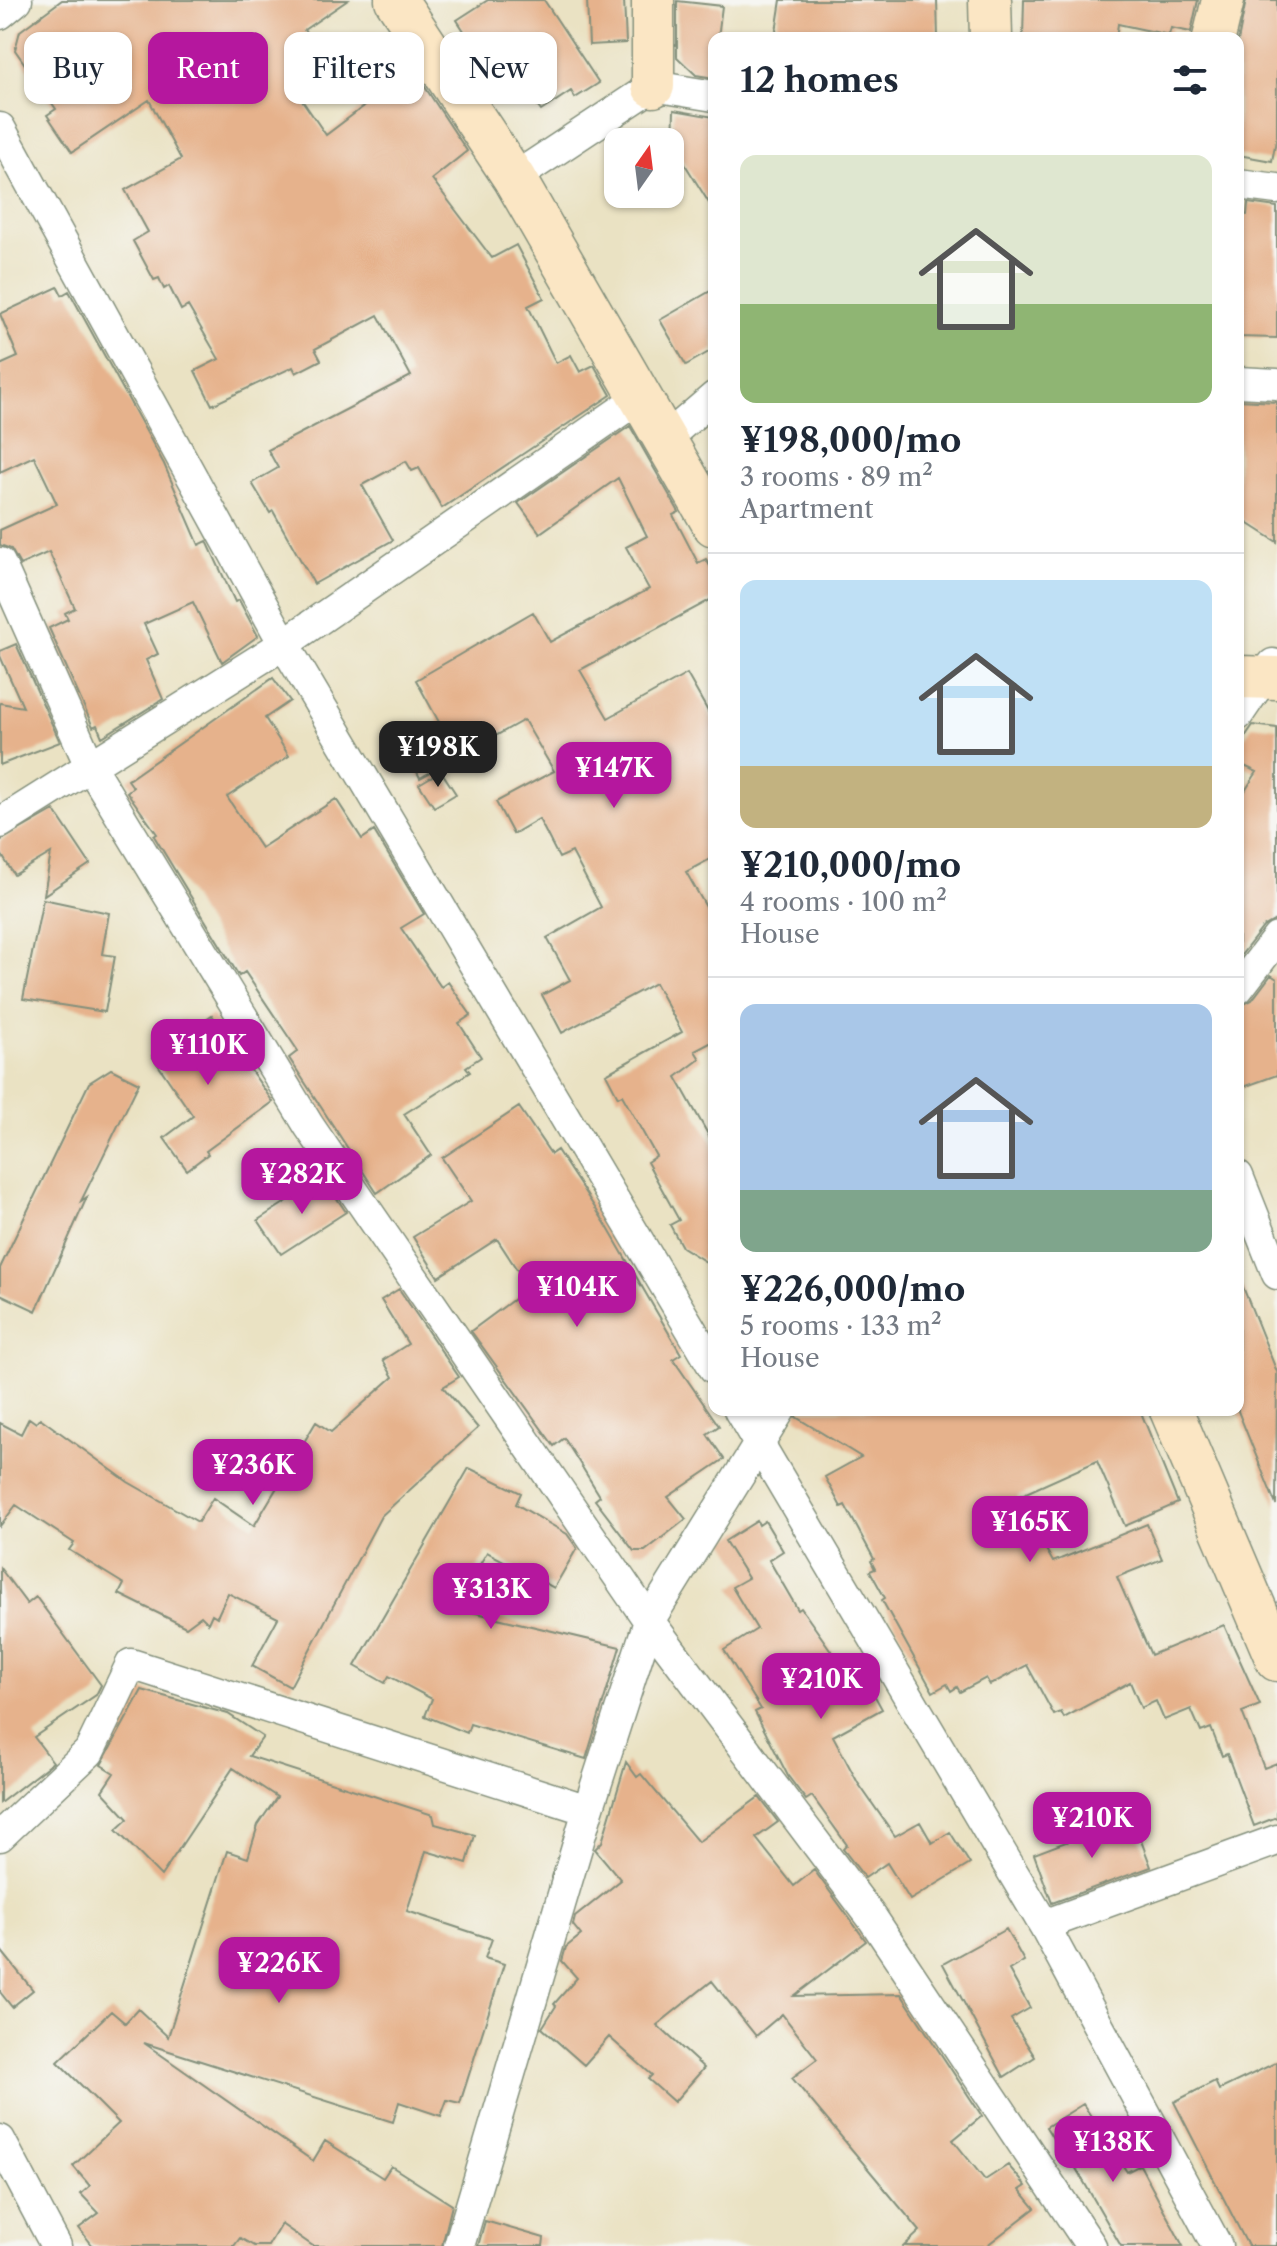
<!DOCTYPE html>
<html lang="en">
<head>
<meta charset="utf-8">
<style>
  :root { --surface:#fff; --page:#f2f2f3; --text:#1f2937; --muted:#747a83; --line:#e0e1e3; --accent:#b5179e }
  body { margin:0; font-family:"Libre Caslon Text",serif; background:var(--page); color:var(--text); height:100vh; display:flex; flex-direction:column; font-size:30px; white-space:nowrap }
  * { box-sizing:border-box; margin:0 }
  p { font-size:26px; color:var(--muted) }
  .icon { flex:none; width:44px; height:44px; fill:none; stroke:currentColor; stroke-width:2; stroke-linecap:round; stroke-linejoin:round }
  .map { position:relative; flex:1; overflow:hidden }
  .drawer { position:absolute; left:708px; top:32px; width:536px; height:1384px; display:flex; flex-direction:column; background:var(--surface); border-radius:16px; box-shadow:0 2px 6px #0004 }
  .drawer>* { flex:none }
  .guide { position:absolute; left:24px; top:32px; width:564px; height:72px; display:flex; gap:16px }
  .needle { width:52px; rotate:14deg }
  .buttons { position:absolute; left:604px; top:128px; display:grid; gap:16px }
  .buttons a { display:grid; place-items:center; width:80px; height:80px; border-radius:16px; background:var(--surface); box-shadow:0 2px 6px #0004; font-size:40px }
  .price { position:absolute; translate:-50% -68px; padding:0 18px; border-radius:16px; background:var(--accent); color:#fff; font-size:26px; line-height:52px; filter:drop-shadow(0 2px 4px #0008) }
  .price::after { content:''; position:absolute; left:50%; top:48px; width:24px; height:18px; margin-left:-12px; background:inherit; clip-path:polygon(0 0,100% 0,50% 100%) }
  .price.active { background:#222; color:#fff }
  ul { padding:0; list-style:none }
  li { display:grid; align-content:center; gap:16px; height:424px; padding:0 32px }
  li+li { border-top:2px solid var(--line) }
  li span { display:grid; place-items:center; height:248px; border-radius:16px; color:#555 }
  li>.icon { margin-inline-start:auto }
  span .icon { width:144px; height:144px; fill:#fffc; stroke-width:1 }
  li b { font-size:34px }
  h2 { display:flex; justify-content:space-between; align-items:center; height:96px; padding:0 32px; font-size:34px }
  .chip { padding:0 28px; border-radius:16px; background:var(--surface); box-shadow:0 2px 6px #0004; font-size:28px; line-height:72px }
  .chip.active { background:var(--accent); color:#fff }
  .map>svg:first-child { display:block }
  .building { fill:#e6b28c }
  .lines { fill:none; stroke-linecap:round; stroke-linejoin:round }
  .street-casing { stroke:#84907c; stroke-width:33 }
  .secondary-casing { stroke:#84907c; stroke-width:45 }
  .street { stroke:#fff; stroke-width:30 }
  .secondary { stroke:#fbe6c4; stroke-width:42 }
</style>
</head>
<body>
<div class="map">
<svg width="1277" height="2246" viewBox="0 0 1277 2246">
  <rect width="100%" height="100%" fill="#f6f6f2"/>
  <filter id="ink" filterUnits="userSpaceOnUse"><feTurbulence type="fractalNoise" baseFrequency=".0125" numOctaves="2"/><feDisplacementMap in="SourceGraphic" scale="16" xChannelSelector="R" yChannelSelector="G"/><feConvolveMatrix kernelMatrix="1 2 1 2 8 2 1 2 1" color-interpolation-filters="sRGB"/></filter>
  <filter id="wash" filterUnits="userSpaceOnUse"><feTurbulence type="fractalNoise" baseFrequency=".006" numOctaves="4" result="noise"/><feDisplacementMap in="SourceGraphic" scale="32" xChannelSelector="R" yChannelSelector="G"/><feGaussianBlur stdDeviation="1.8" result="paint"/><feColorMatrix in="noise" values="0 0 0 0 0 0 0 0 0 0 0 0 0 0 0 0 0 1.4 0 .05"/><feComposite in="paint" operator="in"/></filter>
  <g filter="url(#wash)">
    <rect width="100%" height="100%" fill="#eae2c3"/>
    <g id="blocks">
      <path class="building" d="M62,0H348L304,30L327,60L293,87L326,135L413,69L467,151L432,179L492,258L516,245L544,298L528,306L556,363L571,355L580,372L594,365L611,395L442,508L419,468L412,471L406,461L362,485L393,540L314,584L273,511L270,513L252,483L278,468L268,450L411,376L378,315L315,349L321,360L296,373L293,367L212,405L195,371L219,359L188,306L181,310L169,286L164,289L159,278L154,280L133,241L148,232L125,190L181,159L149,100L72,152L47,115L56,109L15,50L20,31Z
        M488,0H544L599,83L575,98L571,91L541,111L500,56L486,65L457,20Z
        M587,0H624L626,43L589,45Z
        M781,0H937L938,38H775Z
        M1024,0H1198L1191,32L1171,28L1169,35L1118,24L1116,38H1023Z
        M1246,0H1277V135L1272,161L1238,155V41Z
        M677,1L722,6L718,38H714V78L696,75L677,57Z
        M674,110L714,117V211L673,145Z
        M1248,203L1277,207V338L1238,337V214L1247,215Z
        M58,287L62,295L69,291L164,464L199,545L207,541L235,602L239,600L258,636L222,662L193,602L144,624L158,654L146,660L163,699L102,737L97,725L93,727L49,628L68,619L65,613L75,608L49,552L20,565L11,549L0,545V530L57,504L34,456L0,472V365L18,357L0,314Z
        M714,289V349L686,365L660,320Z
        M1238,400L1277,402V542L1238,517Z
        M630,426L679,512L673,515L698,563L706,559L714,573V598L580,670L608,718L687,674L714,722V857L686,872L714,921V1041L695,1051L700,1059L676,1077L714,1145V1267L682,1247L670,1225L679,1220L647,1162L656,1156L622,1095L618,1097L606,1074L682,1032L655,983L562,1033L542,995L570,980L547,938L601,907L572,852L559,858L539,819L513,834L496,802L554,771L524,720L420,778L402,741L439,722L416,680L533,612L550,642L649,589L626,547L647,536L618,478L540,533L518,503Z
        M16,644L60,742L0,765V703L23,707L0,656V651Z
        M273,678L290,701L265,718L289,756L227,797L261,848L336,799L362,839L374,831L424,914L401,928L441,987L448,982L471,1015L459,1023L481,1057L466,1067L470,1072L404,1114L431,1155L377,1193L289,1058L298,1051L245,972L239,976L154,836L157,834L127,792L133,787L128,780Z
        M1253,725L1277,728V919L1263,927L1238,959V802L1257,772L1238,763V747Z
        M441,771L456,794L434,807L419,784Z
        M54,810L90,864L44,895L51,853L14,875L0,852V841Z
        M43,899L109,913L102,954L115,956L105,1012L23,999Z
        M1271,975L1277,979V1075L1238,1089V1007L1252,1000Z
        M212,1015L273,1102L206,1151L208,1154L187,1170L164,1138L193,1116L152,1056L169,1045L162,1034L183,1020L190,1030Z
        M111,1069L139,1083L81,1201L87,1197L36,1311L0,1294V1268L89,1083Z
        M519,1107L551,1154L557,1150L605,1223L681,1354L673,1359L719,1426L707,1434L724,1459L668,1497L686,1519L645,1551H634L595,1500L600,1496L564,1438L554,1446L471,1331L529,1288L497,1239L438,1277L413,1237L471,1201L442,1158Z
        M323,1178L346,1212L281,1254L258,1220Z
        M1239,1277L1277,1372L1276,1505L1238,1411Z
        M399,1289L459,1377L443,1387L478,1428L381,1516L290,1687L252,1666L278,1618L228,1593L217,1617L212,1614L208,1623L201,1616L186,1627L119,1594L124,1584L69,1550L74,1543L16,1505L0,1526V1423L21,1434L29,1418L36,1423L40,1418L128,1482L198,1522L213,1498L254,1526L316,1422L331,1432L393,1377L383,1360L408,1344L381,1300Z
        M798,1410H1140L1178,1503L1125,1526L1097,1461L1017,1497L1053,1562L1147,1524L1162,1559L1117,1577L1151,1655L1224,1625L1260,1705L1242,1712L1264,1768L1277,1763V1817L1254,1826L1227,1754L1222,1756L1211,1728L1201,1732L1191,1709L1164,1720L1156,1701L1141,1708L1130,1682L1064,1718L1061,1712L1054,1715L1027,1665L990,1685L986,1678L960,1692L957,1687L951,1691L947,1684L933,1692L882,1600L885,1598L870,1571L875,1569L871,1561L874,1559L845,1505L841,1507L825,1477L861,1457L796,1417Z
        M469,1468L521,1493L516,1504L567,1534L577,1548L554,1588L487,1552L455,1608L620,1647L586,1759L470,1724L467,1733L425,1716L432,1699L389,1676L385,1683L355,1666Z
        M757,1521L759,1525L765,1521L783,1551L769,1560L798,1610L801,1608L841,1665L854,1658L882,1709L833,1736L858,1783L895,1836L920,1822L932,1843L950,1832L970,1864L910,1900L887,1863L865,1878L843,1849L847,1845L812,1796L806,1800L788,1776L755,1712L761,1709L724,1650L757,1629L732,1587L748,1578L725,1541Z
        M0,1568L27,1604L36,1597L101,1685L96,1695L34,1737L53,1762L0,1803Z
        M142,1690L228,1714L263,1737L249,1756L433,1815L435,1824L475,1835L467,1863L426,1851L407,1911L492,1939L485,1958L504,1964L460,2103L447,2100L441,2116L399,2102L393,2122L144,2043L313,2161L325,2141L383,2178L391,2166L452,2205L442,2246H313L281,2224L268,2246H254L240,2238L234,2246H93L79,2228L99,2213L81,2194L90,2186L73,2166L119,2123L58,2062L111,2011L125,2023L138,2009L168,2037L227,1851L248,1858L258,1825L277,1797L233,1768L161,1876L116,1830L128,1819L102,1791L114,1773L101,1765Z
        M626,1762L637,1777L641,1774L698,1842L759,1797L778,1822L756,1838L794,1886L814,1870L866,1941L794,1996L901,1994L982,2116L953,2140L985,2180L1008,2165L1026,2186L1020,2190L1035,2208L986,2246H904L920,2231L792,2078L817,2059L782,2014L756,2036L712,1981L657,2025L704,2068L674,2102L648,2079L652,2075L609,2037L584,2065L542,2028L556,2006L554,2004L577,1978L562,1961L566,1947L581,1935L573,1925L575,1917L621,1880L595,1849L602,1842Z
        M1132,1817L1151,1867L1052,1903L1034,1854Z
        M1006,1929L1024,1961L1009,1970L1030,2008L1011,2019L1035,2057L1004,2077L943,1964Z
        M0,1949L33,1990L12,2007L0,1992Z
        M1277,2062V2246H1248L1174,2102L1215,2081L1219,2090Z
        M1083,2104L1127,2172L1140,2165L1183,2246H1121L1074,2165L1071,2167L1046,2127Z
        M485,2221L544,2238L543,2246H478Z"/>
    </g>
  </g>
  <g filter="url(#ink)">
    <use href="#blocks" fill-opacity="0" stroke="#84907c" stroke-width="2"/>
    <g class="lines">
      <g class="street-casing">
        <path id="street" d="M0,14L17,0
          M0,128L284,644L714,1368
          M514,178L653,86L714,96
          M1238,184L1277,189
          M1238,382L1277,384
          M664,440L714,397
          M0,563L90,766L309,1126L649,1621L873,1919L1091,2246
          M1238,715L1273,664
          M0,823L284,644L639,398
          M1238,989L1277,938
          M1238,1176L1277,1274
          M739,1410L1044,1925L1217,2246
          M0,1836L89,1752L131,1664L588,1810
          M1044,1925L1277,1840
          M0,2140L56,2246
          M459,2246L588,1810L649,1621L780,1410"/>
      </g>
      <g class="secondary-casing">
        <path id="secondary" d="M396,0L514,178L714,525
          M990,0L991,38
          M1214,38L1223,0
          M653,86V0
          M1238,677L1277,678
          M1171,1410L1277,1660"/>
      </g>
      <use href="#street" class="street"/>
      <use href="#secondary" class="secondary"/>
    </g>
  </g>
</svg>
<div class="buttons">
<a><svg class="needle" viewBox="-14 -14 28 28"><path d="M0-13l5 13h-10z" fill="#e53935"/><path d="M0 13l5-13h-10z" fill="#747a83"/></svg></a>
</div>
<b class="price active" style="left:438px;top:789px">¥198K</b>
<b class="price" style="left:614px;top:810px">¥147K</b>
<b class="price" style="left:208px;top:1087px">¥110K</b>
<b class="price" style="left:302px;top:1216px">¥282K</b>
<b class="price" style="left:577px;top:1329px">¥104K</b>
<b class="price" style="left:253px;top:1507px">¥236K</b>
<b class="price" style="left:1030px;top:1564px">¥165K</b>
<b class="price" style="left:491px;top:1631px">¥313K</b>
<b class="price" style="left:821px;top:1721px">¥210K</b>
<b class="price" style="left:1092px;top:1860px">¥210K</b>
<b class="price" style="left:279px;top:2005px">¥226K</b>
<b class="price" style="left:1113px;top:2184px">¥138K</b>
<div class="guide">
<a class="chip">Buy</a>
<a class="chip active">Rent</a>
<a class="chip">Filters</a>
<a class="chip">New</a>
</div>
<section class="drawer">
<h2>12 homes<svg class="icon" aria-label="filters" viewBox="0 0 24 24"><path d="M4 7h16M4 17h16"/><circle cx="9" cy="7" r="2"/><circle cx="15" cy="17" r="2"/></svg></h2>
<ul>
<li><span style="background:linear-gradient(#dfe7d0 60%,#8fb573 0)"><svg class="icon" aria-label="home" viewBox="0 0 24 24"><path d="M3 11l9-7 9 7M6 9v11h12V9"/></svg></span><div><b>¥198,000/mo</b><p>3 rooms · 89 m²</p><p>Apartment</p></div></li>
<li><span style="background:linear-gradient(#bfe0f5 75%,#c2b280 0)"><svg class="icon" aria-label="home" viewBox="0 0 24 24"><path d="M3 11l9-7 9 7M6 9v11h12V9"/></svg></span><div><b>¥210,000/mo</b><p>4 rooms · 100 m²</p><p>House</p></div></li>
<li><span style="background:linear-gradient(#a9c7e8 75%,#7fa58c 0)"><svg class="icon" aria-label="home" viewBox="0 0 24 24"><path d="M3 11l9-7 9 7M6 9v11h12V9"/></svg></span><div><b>¥226,000/mo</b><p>5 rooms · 133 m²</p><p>House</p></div></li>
</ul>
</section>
</div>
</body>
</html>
